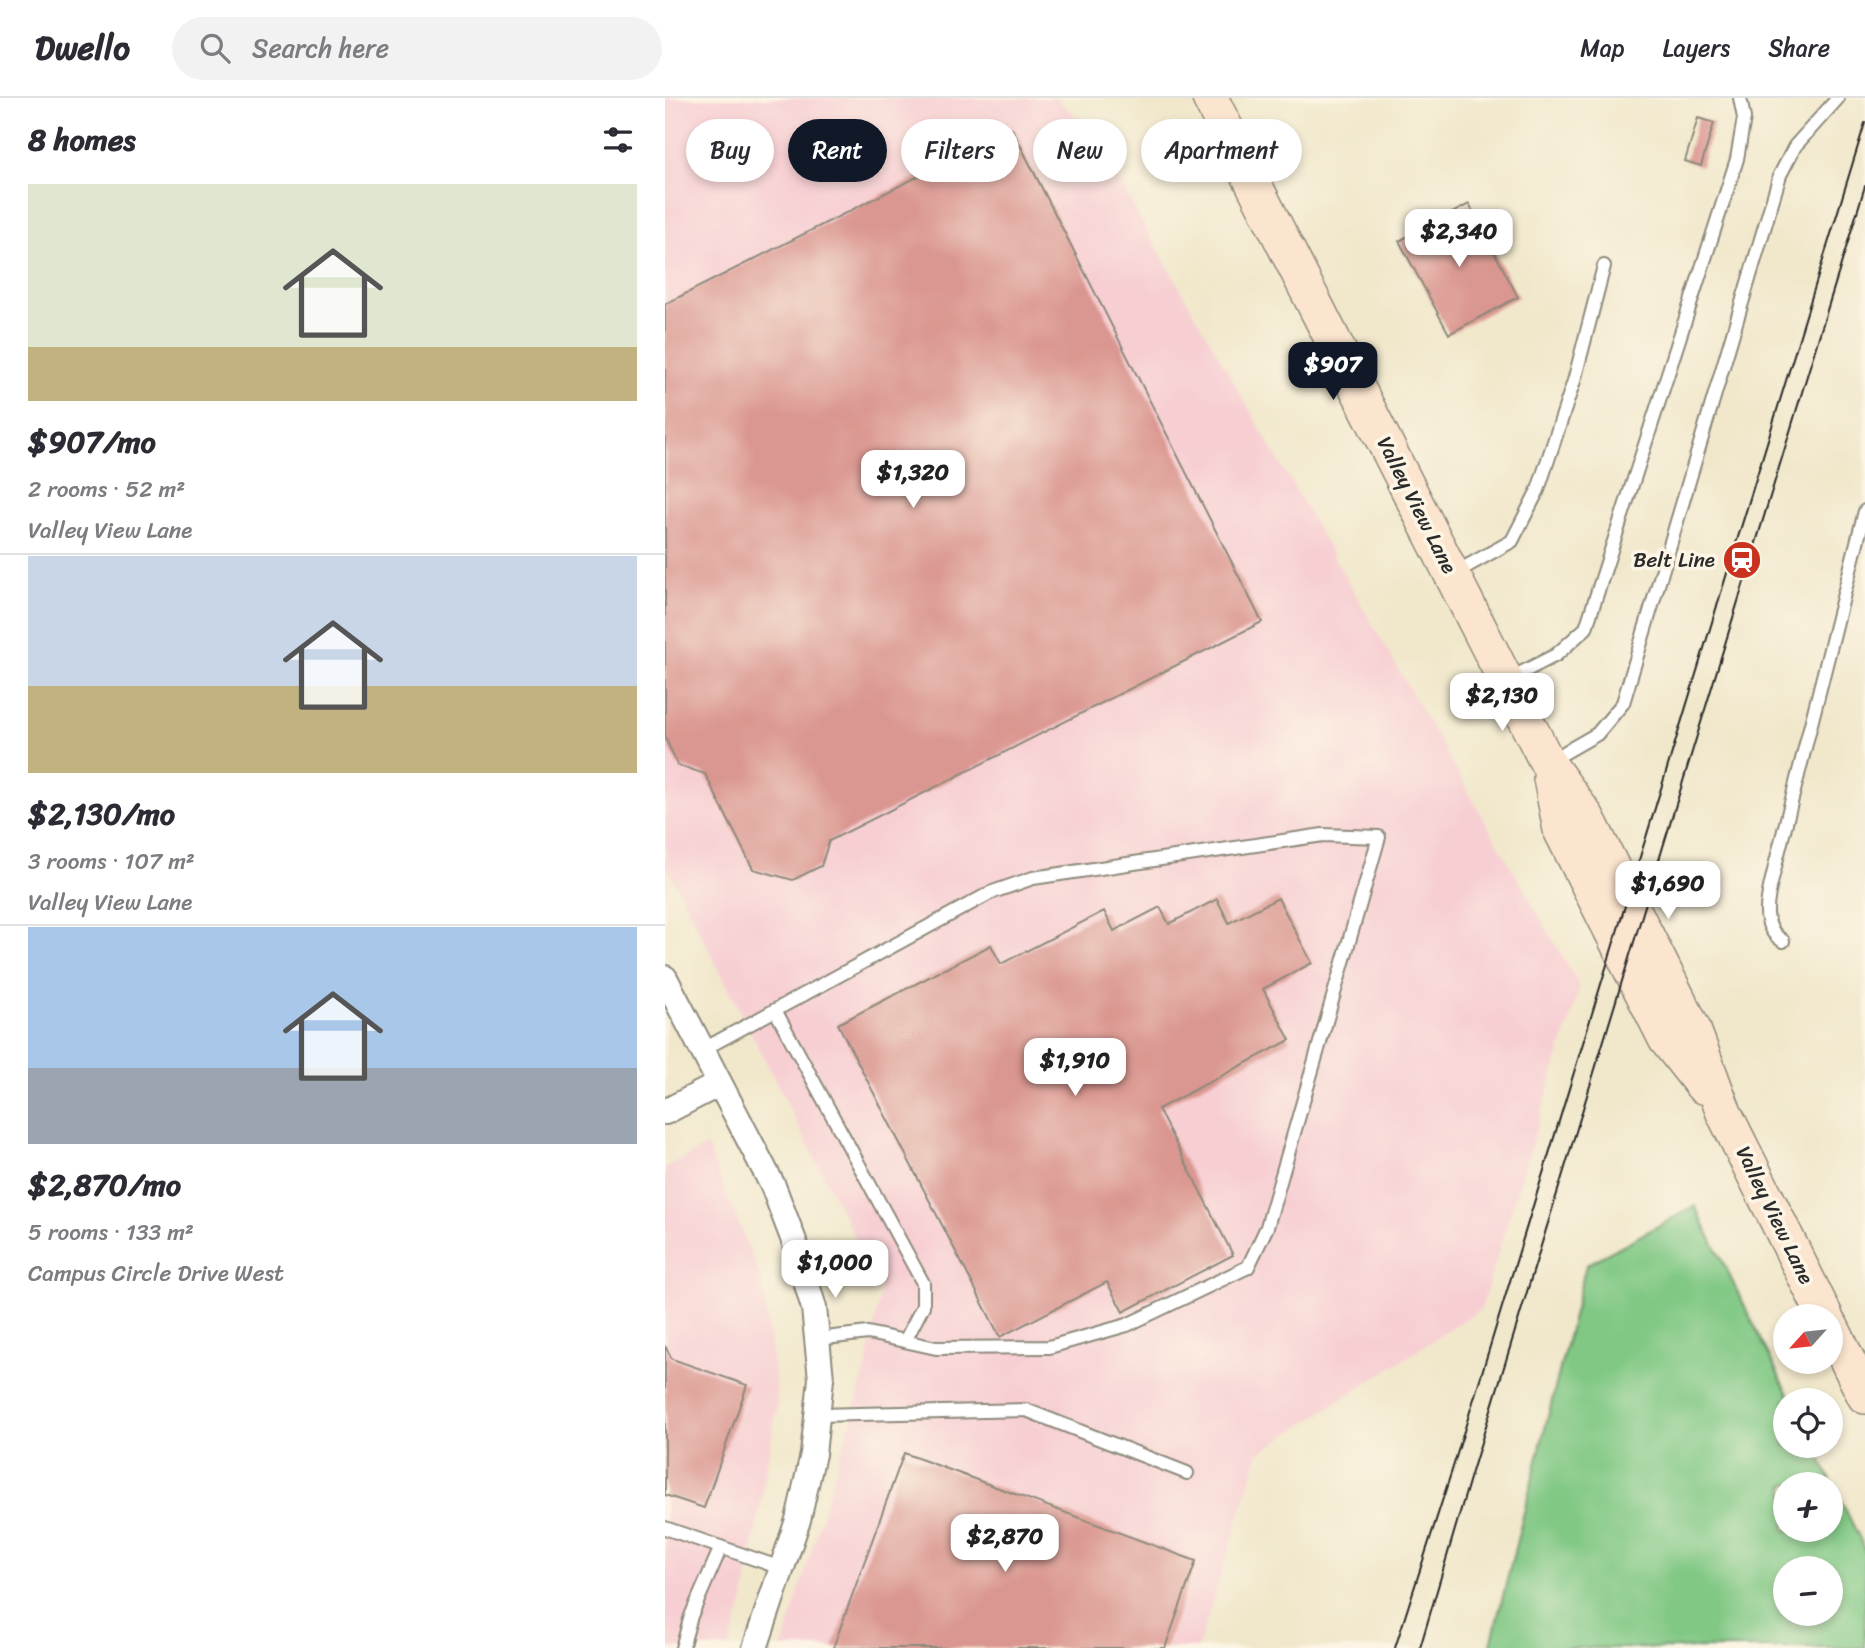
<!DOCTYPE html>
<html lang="en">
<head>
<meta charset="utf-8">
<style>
  :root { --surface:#fff; --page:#f2f2f3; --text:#2b2b33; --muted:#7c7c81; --line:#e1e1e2; --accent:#111827 }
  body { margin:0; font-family:Sriracha,sans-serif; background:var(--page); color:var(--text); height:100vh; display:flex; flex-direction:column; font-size:26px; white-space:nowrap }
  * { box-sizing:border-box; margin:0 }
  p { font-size:23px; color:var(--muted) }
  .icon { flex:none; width:38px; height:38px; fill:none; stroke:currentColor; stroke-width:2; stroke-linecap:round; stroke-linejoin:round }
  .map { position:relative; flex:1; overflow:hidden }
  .drawer { display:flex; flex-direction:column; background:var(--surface); width:665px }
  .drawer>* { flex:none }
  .banner { position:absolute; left:21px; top:21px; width:665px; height:63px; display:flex; gap:14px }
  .needle { width:46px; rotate:243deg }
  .buttons { position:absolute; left:1108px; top:1206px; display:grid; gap:14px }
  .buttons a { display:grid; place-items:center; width:70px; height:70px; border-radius:50%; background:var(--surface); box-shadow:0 4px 10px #0003; font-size:35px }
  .price { position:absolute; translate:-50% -60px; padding:0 16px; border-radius:14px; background:#fff; color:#222; font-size:23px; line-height:46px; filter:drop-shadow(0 2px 4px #0008) }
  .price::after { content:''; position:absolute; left:50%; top:42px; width:21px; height:16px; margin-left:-10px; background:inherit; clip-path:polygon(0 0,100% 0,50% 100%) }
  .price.active { background:var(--accent); color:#fff }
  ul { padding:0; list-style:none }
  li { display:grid; align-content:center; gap:14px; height:371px; padding:0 28px }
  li+li { border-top:2px solid var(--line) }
  li span { display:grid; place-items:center; height:217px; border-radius:0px; color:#555 }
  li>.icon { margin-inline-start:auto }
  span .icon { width:126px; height:126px; fill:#fffc; stroke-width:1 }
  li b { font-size:30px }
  h2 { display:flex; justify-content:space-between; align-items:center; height:84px; padding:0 28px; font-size:30px }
  .pill { padding:0 24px; border-radius:32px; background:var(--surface); box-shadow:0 4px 10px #0003; font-size:24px; line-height:63px }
  .pill.active { background:var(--accent); color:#fff }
  header { display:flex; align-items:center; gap:42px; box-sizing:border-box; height:98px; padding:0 35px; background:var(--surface); border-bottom:2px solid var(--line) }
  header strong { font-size:33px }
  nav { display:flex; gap:38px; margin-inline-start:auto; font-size:24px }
  .search { width:490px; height:63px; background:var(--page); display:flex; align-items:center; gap:18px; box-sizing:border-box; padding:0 24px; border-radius:38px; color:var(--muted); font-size:26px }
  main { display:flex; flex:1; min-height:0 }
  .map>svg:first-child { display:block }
  .built { fill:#f7cfd3 }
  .green { fill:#80c884; stroke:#567a58; stroke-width:2; fill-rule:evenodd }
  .building { fill:#da9690 }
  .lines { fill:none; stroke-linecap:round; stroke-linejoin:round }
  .lane-casing { stroke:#8e8a7c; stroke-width:16 }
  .street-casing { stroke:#8e8a7c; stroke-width:28 }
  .secondary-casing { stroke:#8e8a7c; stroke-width:38 }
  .lane { stroke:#fff; stroke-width:12 }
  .street { stroke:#fff; stroke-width:24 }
  .secondary { stroke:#fce5cf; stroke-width:35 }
  .tram { stroke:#2b2b2b; stroke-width:2 }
  .labels { text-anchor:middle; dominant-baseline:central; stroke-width:7; stroke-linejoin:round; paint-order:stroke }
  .street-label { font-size:21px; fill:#2b2b2b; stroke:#fcf5e5 }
  .poi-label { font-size:21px; fill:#2b2b2b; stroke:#fcf5e5; text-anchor:end }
</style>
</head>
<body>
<header>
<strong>Dwello</strong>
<div class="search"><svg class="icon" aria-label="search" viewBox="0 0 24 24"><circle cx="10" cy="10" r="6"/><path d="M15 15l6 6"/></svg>Search here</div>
<nav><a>Map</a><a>Layers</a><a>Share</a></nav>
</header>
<main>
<section class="drawer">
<h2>8 homes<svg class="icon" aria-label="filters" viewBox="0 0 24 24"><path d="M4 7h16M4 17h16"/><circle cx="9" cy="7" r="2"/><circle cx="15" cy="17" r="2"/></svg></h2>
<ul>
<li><span style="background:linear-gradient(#dfe7d0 75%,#c2b280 0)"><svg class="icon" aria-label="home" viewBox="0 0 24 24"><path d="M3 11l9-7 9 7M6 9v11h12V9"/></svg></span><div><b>$907/mo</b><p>2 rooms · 52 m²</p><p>Valley View Lane</p></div></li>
<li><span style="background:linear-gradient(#c9d6e8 60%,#c2b280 0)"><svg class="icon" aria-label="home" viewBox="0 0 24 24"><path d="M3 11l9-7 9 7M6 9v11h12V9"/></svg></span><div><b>$2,130/mo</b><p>3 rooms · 107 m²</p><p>Valley View Lane</p></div></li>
<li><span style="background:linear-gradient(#a9c7e8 65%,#9aa5b1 0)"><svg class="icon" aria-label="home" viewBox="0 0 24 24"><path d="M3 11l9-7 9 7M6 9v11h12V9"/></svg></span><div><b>$2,870/mo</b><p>5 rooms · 133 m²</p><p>Campus Circle Drive West</p></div></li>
</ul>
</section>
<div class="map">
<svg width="1200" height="1550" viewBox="0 0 1200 1550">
  <rect width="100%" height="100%" fill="#fcf5e5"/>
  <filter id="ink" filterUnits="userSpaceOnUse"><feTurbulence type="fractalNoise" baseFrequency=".0143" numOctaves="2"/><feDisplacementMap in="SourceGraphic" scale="14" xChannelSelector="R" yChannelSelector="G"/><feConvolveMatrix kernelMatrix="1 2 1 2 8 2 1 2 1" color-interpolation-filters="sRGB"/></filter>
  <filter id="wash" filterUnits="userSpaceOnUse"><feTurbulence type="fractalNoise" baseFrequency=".00686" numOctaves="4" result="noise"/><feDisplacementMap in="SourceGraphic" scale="28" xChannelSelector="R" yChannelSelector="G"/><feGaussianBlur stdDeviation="1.57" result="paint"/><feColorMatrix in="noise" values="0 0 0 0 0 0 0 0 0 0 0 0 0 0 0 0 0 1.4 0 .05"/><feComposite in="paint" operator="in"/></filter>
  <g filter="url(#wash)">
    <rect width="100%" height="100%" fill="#f1e8cc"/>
    <path class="built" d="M0,0H391L423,29L915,889L816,1211L594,1355L533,1550H117L201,1271L216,1191L0,765Z
      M42,1048L96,1180L113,1303L79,1503L64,1550H0V1069Z"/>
    <path class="green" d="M1030,1108L1126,1302H1120V1348H1149L1200,1451V1550H825L921,1167ZM1120,1386H1166V1432H1120ZM1120,1470H1166V1516H1120Z"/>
    <g id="blocks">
      <path class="building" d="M1033,20L1049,25L1036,68L1020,63Z
        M347,31L597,524L164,743L156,768L128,782L88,771L40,676L13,667L0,640V206Z
        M804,106L853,199L784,236L734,143Z
        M613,800L647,865L598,891L625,942L493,1011L568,1157L458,1214L442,1184L335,1239L173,926L326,847L336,866L439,813L449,833L495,809L504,826L552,801L564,825Z
        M0,1248L7,1261L82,1287L39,1410L0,1397Z
        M239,1355L531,1463L500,1550H168Z"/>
    </g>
  </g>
  <g filter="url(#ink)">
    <use href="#blocks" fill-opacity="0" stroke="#8e8a7c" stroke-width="2"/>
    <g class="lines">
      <g class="lane-casing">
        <path id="lane" d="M788,476L847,443L873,392L909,283L939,168
          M842,582L891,557L921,530L1072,61L1079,20L1075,0
          M883,664L932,636L958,605L1115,77L1130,48L1173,0
          M1118,843C1090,826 1106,790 1111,764L1200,413
          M110,912L258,1185V1208L240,1243
          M37,952L325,795L368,780L658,737L714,739L602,1129L583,1169L462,1227L384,1249L271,1250L203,1235L152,1241
          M152,1317L361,1312L522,1375
          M0,1430L116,1470
          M17,1550L26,1518L56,1449"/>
      </g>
      <g class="street-casing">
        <path id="street" d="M0,880L108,1088L129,1143L149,1210L156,1281L148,1356L133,1422L90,1550
          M0,1014L54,986"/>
      </g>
      <g class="secondary-casing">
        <path id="secondary" d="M545,0L882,664L922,720L1027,929L1059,1015L1160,1218
          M886,680L896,732L1001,941L1038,988
          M1166,1229L1200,1298"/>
      </g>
      <use href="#lane" class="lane"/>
      <use href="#street" class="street"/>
      <use href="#secondary" class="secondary"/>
      <path class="tram" d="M730,1550L788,1369L1200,25
        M755,1550L806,1377L1200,88"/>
    </g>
  </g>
  <defs>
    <g id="station-disc" transform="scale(2.0125)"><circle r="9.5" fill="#c8321e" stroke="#fcf5e5"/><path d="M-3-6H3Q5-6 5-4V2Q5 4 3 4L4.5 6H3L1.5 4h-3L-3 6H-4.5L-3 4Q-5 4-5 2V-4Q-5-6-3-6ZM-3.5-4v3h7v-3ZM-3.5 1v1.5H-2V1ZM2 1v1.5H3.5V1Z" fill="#fff"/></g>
  </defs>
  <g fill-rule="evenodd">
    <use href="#station-disc" x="1077" y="462"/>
  </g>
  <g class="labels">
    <g class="street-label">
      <text transform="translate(752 407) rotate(63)">Valley View Lane</text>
      <text transform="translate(1110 1117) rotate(64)">Valley View Lane</text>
    </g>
    <g class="poi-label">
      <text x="1050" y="462">Belt Line</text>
    </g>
  </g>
</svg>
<div class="buttons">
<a><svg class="needle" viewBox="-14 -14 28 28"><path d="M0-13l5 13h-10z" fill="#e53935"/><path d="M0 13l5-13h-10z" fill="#7c7c81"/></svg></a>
<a><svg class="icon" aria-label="locate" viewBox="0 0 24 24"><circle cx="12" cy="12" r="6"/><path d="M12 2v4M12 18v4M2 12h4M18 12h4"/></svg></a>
<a>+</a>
<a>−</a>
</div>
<b class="price" style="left:794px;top:171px">$2,340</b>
<b class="price active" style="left:668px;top:304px">$907</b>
<b class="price" style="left:248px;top:412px">$1,320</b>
<b class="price" style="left:837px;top:635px">$2,130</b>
<b class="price" style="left:1003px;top:823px">$1,690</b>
<b class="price" style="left:410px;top:1000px">$1,910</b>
<b class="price" style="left:170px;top:1202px">$1,000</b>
<b class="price" style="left:340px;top:1476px">$2,870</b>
<div class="banner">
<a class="pill">Buy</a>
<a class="pill active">Rent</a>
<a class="pill">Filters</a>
<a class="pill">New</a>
<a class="pill">Apartment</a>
</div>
</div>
</main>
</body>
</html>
